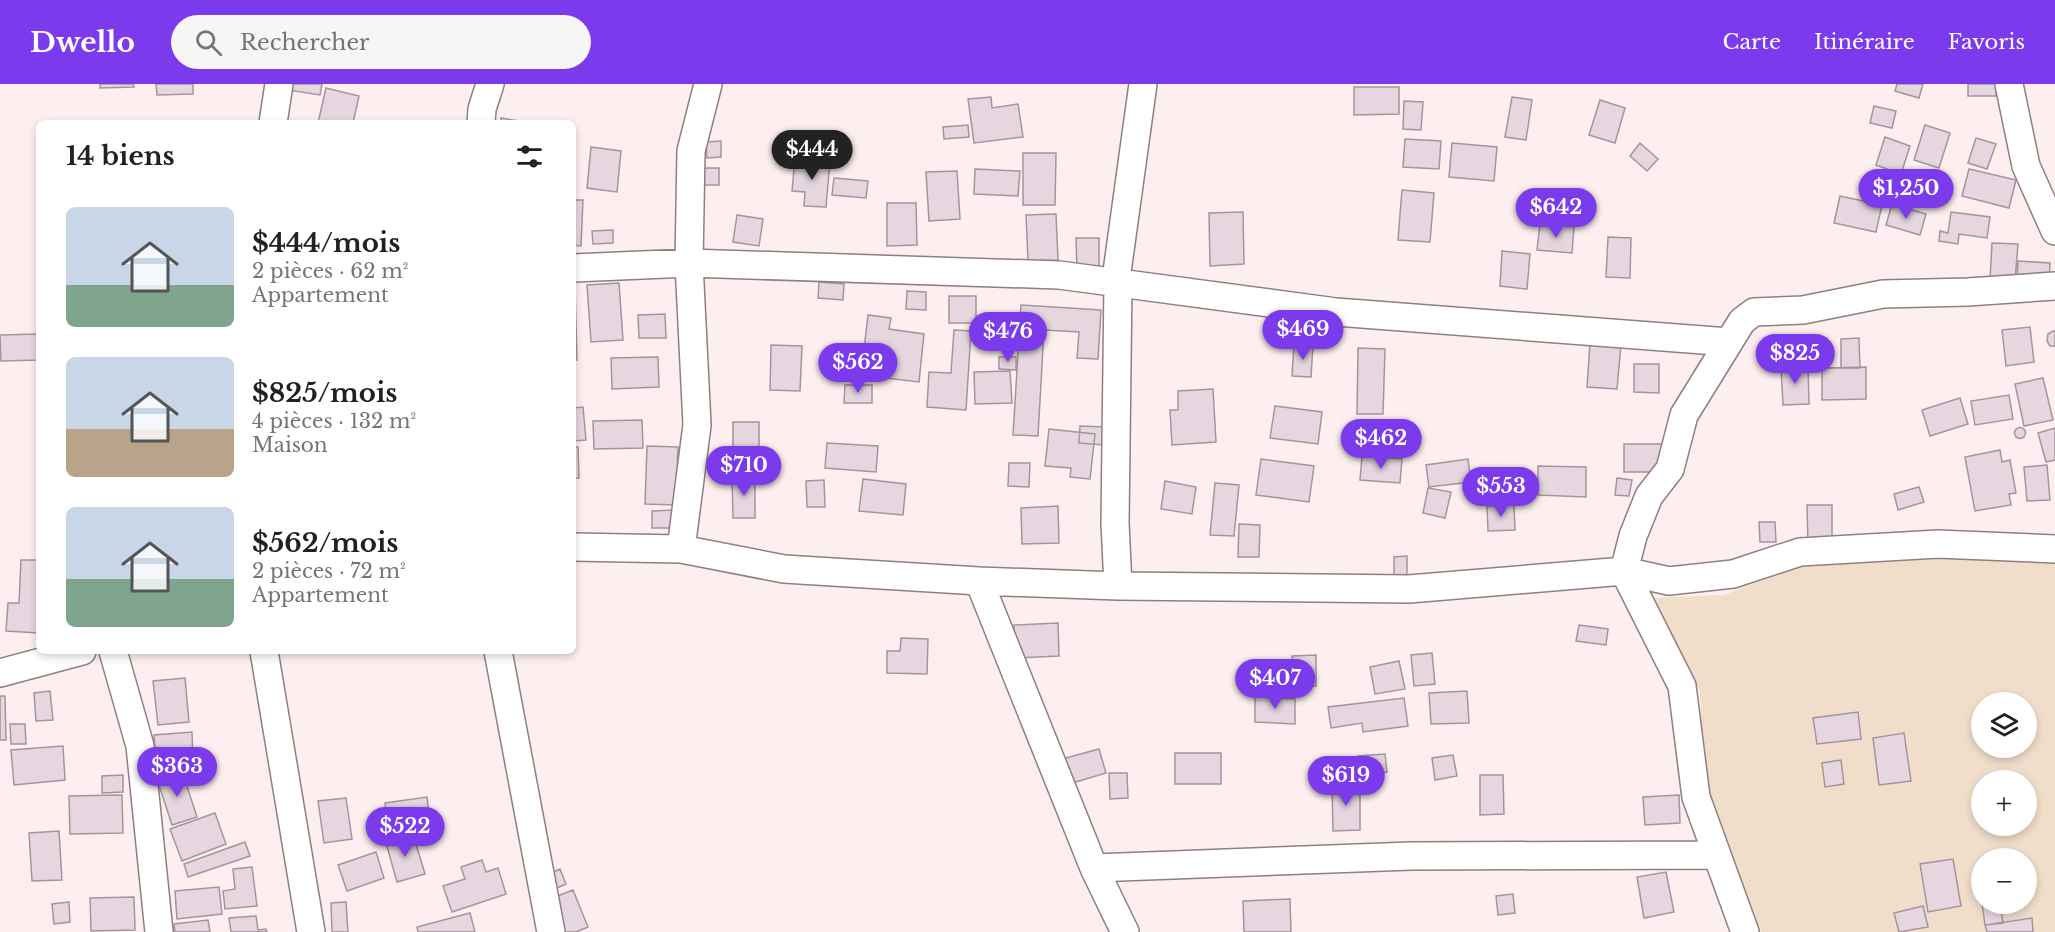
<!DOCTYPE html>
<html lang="fr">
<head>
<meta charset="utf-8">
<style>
  :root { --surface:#fff; --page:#f6f6f6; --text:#202124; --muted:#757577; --accent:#7c3aed }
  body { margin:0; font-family:"Libre Baskerville",serif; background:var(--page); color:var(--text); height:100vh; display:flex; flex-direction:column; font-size:22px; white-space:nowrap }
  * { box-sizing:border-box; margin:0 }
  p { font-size:20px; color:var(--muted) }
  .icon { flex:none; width:33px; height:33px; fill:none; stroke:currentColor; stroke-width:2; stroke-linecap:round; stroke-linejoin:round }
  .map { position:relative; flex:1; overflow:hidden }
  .details { position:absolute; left:36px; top:36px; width:540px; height:534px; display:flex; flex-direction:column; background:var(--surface); border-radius:9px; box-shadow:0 3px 9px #0003 }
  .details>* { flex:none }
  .buttons { position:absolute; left:1971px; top:608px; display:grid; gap:12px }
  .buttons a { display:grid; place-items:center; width:66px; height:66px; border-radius:50%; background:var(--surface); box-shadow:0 3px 9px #0003; font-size:30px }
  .price { position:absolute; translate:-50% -51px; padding:0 14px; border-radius:21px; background:var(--accent); color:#fff; font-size:20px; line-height:39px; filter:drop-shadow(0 2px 3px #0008) }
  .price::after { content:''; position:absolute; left:50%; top:36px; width:18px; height:14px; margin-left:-9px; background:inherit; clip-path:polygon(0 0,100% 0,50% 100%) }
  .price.active { background:#222; color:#fff }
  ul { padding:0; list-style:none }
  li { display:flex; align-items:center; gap:18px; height:150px; padding:0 30px }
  li span { display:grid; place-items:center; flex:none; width:168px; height:120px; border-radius:9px; color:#555 }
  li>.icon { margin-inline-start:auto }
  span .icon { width:72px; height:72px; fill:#fffc; stroke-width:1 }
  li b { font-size:26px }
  h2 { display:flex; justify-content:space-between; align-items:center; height:72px; padding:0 30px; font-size:26px }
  header { display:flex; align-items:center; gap:36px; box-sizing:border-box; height:84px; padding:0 30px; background:var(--accent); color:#fff }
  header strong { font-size:28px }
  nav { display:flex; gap:33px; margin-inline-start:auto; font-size:21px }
  .search { width:420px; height:54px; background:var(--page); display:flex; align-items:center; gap:15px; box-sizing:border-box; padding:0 21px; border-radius:33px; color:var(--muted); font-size:22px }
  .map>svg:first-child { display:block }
  .green { fill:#f0decb; fill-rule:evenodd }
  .building { fill:#e6d6df; stroke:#a4959d; stroke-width:1.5 }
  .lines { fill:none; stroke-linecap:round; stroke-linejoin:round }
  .minor-casing { stroke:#907f80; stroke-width:30 }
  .minor { stroke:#fff; stroke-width:27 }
</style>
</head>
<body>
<header>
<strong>Dwello</strong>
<div class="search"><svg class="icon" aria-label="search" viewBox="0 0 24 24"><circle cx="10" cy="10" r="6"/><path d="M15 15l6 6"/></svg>Rechercher</div>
<nav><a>Carte</a><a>Itinéraire</a><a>Favoris</a></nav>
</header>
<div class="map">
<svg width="2055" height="848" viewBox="0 0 2055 848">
  <rect width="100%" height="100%" fill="#fdeeef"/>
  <path class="green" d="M1981,473L2055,474V848H1761L1704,703L1700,607L1649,514L1724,511L1809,478ZM1982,618H2026V663H1982ZM1982,696H2026V741H1982ZM1982,774H2026V819H1982Z"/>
  <path class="building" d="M100,0H133L134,3L100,4Z
    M156,0H193V10L157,11Z
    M289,0H322L320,11L288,6Z
    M1897,0H1923L1919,14L1895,7Z
    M1968,0H1996V12H1968Z
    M1354,3H1399V30L1354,31Z
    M326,4L359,12L353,39H318Z
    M991,13L992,24L1018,20L1023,53L974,59L968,15Z
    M1512,13L1532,16L1526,56L1505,53Z
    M1600,16L1625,24L1615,59L1589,51Z
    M1404,17L1423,18L1421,46L1403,45Z
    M1874,22L1896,27L1892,44L1870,39Z
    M501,34L531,39H501Z
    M968,41L969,53L944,55L943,43Z
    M1925,41L1950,49L1939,84L1914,76Z
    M1885,53L1910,62L1901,90L1876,81Z
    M1976,54L1996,60L1987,85L1968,79Z
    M1405,55L1441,57L1439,85L1403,83Z
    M721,57V73L707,74L706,58Z
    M1452,59L1497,63L1494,97L1449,93Z
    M1640,59L1658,75L1647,87L1630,72Z
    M591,63L621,67L617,108L587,104Z
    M1023,69H1056L1055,121H1023Z
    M795,74L830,77L826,123L804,122L805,108L792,107Z
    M701,84H719V101H701Z
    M975,85L1020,87L1018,112L974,110Z
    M1969,85L2016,96L2009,124L1962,112Z
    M957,87L960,135L929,137L926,88Z
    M834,94L868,97L866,114L832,111Z
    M1402,106L1434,109L1430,158L1398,156Z
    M1840,112L1882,121L1876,148L1834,139Z
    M573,116H583L581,162L573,161Z
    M887,119H916L917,161L887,162Z
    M1892,120L1926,130L1920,151L1886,141Z
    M1243,128L1244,180L1210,182L1209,129Z
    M1951,128L1990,133L1987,154L1959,150L1958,160L1939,157L1940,147L1948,149Z
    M1056,130L1058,176L1028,177L1026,131Z
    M737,131L763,135L759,162L733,158Z
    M1540,140L1574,143L1572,169L1537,166Z
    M613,146V159L593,160L592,147Z
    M1608,153L1631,154L1630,194L1606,193Z
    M1076,154H1099V185H1077Z
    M1992,159L2018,160L2015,197L1990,196Z
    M1502,167L1530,170L1527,205L1500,202Z
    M2018,177L2050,179L2049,199L2017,197Z
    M819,198L844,200L843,216L818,214Z
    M619,199L623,256L591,258L587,201Z
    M573,203H575L577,276H573Z
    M907,207L926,208V226L906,225Z
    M949,212H976V239H949Z
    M1021,221L1101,226L1098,275L1077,274L1079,248L1044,246L1038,352L1013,351Z
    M665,230L666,254H639L638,231Z
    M868,231L891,234L889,245L924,250L919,298L861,291Z
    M2030,243L2034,278L2006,282L2002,246Z
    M954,246L971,247L966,326L927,323L929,288L951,289Z
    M2053,247H2055V262H2050L2047,257L2048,250Z
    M39,250V276L1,277L0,251Z
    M1859,254L1860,284H1841V255Z
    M1590,258L1621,261L1617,305L1587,303Z
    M1294,260L1313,261L1311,293L1292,292Z
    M771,261L802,262L800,307L770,306Z
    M1358,264L1385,265L1383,330H1357Z
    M658,273L659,303L612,305L611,274Z
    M999,273H1016V286L999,285Z
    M1634,280H1659V309L1634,308Z
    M1808,281L1809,320L1783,321L1781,282Z
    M1866,283V315L1822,316V284Z
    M1010,287L1012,319L975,320L974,288Z
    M2043,294L2053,336L2024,342L2015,300Z
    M845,301H872V319H844Z
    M1213,305L1216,358L1172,361L1170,326H1178V307Z
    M2009,311L2013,335L1975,341L1971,317Z
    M1960,314L1968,340L1930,352L1922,326Z
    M1275,322L1322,328L1318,360L1270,354Z
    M583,323L586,356L573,357V324Z
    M642,336L643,364L594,365L593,337Z
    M733,338H759V385H723V363L733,364Z
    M1080,342L1105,343V361L1079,359Z
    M2014.5 349a5.5 5.5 0 1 1 11 0a5.5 5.5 0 1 1-11 0Z
    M2055,344V376L2046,378L2038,349Z
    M1049,345L1095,350L1090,395L1070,393L1071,384L1045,382Z
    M827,359L878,362L876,388L825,384Z
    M1624,360H1664V388H1624Z
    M647,362L678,363L676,421L645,420Z
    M573,363H578L579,394H573Z
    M2000,366L2002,378L2010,376L2016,409L2009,410L2011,421L1975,427L1965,373Z
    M1362,372L1402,375L1400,399L1360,396Z
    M1261,375L1314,382L1309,418L1256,411Z
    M1468,375L1471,398L1429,403L1426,381Z
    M1009,379H1030L1029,403L1008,402Z
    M2047,381L2050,416L2027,417L2024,383Z
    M1538,382L1586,383V413L1538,411Z
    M732,393H755V434H733Z
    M1617,394L1632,396L1629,412L1615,411Z
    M863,395L906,400L903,431L859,427Z
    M824,396L825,423H807L806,397Z
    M1165,397L1196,403L1192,430L1161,425Z
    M1215,399L1239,401L1234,452L1210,451Z
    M1919,403L1924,418L1898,426L1894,410Z
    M1428,404L1451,408L1445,434L1423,429Z
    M1514,421L1515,446L1488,447L1487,422Z
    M1807,421H1832V463H1808Z
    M1058,422L1059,459L1022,460L1021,424Z
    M675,426V444H652V427Z
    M1759,438H1775L1776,458H1760Z
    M1239,440L1260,441L1259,473H1238Z
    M1407,472V491H1394V473Z
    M21,476H39V549L6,547L8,519H19Z
    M1058,539L1059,572L1015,574L1014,541Z
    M1579,541L1608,545L1606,561L1576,557Z
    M901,554L928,555L927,590L887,589V567H900Z
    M1432,569L1435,600L1414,602L1411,571Z
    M1316,571V602H1292V572Z
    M1399,577L1405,605L1375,610L1370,583Z
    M185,594L189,638L158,641L153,597Z
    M50,607L53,636L36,637L34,609Z
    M1467,607L1469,639L1431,640L1429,609Z
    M0,612H5L6,656H0Z
    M1255,613L1295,615V640L1255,638Z
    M1404,614L1408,642L1363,648L1362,639L1331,644L1328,623Z
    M1858,628L1861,655L1817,660L1813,634Z
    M10,640H25L26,660H11Z
    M192,648L193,677L156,679L154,651Z
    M1904,649L1911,697L1879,701L1873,654Z
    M63,662L65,696L14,701L11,666Z
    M1099,665L1106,689L1069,700L1062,675Z
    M1175,669H1221V700H1175Z
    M1385,670L1387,688L1360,690L1358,672Z
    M1453,671L1457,692L1435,696L1432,674Z
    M1841,676L1844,700L1825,703L1822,679Z
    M182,687L197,733L172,741L157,695Z
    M1109,689H1127L1128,714L1110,715Z
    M123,691V708L102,709V692Z
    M1480,691H1503L1504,730L1480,731Z
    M1332,699H1360V746L1333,747Z
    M122,711L123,749L70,750L69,712Z
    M1679,711L1680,739L1645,741L1643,713Z
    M427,713L430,738L388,744L385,719Z
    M346,714L352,755L324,759L318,717Z
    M215,729L226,760L182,777L170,745Z
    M59,747L62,796L32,797L29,749Z
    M413,750L425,790L397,798L386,759Z
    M245,758L250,772L188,793L184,780Z
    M376,768L384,794L347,807L338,781Z
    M1953,775L1961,822L1928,828L1920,780Z
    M482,776L486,788L498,784L506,810L452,828L443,802L465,795L461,783Z
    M252,783L257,822L225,825L223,807L235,805L233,785Z
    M560,785L566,800L541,811L535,796Z
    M1666,788L1674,828L1644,834L1637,793Z
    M219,803L222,830L177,835L175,807Z
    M573,806L588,843L576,848H560L547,816Z
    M1513,810L1515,829L1498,831L1496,812Z
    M134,813L135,846L91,847L90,814Z
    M1290,815L1291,848H1244L1243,817Z
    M69,818L70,838L54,840L52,820Z
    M346,818L348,848H332L331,819Z
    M1982,819H2000L2003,839L1985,841Z
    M1923,822L1928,843L1899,848L1894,829Z
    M470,829L475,848H418L417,843Z
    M256,832L258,846L266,845L267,848H231L229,834Z
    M2032,834L2033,848H1987L1985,841Z
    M208,836L210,848H175L174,840Z"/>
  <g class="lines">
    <g class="minor-casing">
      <path id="minor" d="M2009,0L2026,82L2055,147
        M273,39L279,0
        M481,39L482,25L490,0
        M573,184L689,179L1059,191L1336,228L1729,258
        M573,463L681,465L784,485L979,497L1118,502L1409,505L1624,487L1669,497L1733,490L1800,468L1938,460L2055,465
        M681,465L697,341L689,179L691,67L708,0
        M979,497L1094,784L1125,848
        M1118,502L1115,439L1118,199L1117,188L1143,0
        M113,567L140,662L159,848
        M264,567L311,848
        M498,567L551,848
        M0,589L82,567
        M1094,784L1411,772L1716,771
        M1745,848L1696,713L1682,602L1624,487L1633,452L1649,412L1670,385L1684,331L1742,237L1754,228L1803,226L1883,210L1968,208L2055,202"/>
    </g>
    <use href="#minor" class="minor"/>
  </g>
</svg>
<div class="buttons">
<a><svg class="icon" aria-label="layers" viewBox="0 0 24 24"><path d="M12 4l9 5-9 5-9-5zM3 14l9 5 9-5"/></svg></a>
<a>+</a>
<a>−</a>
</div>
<b class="price active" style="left:812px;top:97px">$444</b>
<b class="price" style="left:1906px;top:136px">$1,250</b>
<b class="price" style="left:1556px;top:155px">$642</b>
<b class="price" style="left:1303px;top:277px">$469</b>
<b class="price" style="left:1008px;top:279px">$476</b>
<b class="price" style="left:1795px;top:301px">$825</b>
<b class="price" style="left:858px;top:310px">$562</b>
<b class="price" style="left:1381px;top:386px">$462</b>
<b class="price" style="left:744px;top:413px">$710</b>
<b class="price" style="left:1501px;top:434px">$553</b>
<b class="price" style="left:1275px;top:626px">$407</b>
<b class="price" style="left:177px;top:714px">$363</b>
<b class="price" style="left:1346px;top:723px">$619</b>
<b class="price" style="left:405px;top:774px">$522</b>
<section class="details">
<h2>14 biens<svg class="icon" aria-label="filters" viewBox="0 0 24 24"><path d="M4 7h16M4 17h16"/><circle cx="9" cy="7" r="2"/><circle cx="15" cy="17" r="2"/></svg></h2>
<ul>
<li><span style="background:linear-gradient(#c9d6e8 65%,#7fa58c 0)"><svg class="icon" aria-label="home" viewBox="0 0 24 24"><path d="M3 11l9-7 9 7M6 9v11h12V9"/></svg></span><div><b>$444/mois</b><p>2 pièces · 62 m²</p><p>Appartement</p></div></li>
<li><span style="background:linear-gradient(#c9d6e8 60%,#b9a48a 0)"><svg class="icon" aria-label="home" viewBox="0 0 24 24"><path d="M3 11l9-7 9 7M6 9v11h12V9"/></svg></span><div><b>$825/mois</b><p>4 pièces · 132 m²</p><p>Maison</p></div></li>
<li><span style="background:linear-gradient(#c9d6e8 60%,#7fa58c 0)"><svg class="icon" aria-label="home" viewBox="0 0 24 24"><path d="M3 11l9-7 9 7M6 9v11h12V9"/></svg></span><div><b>$562/mois</b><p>2 pièces · 72 m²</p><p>Appartement</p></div></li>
</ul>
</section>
</div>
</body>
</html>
